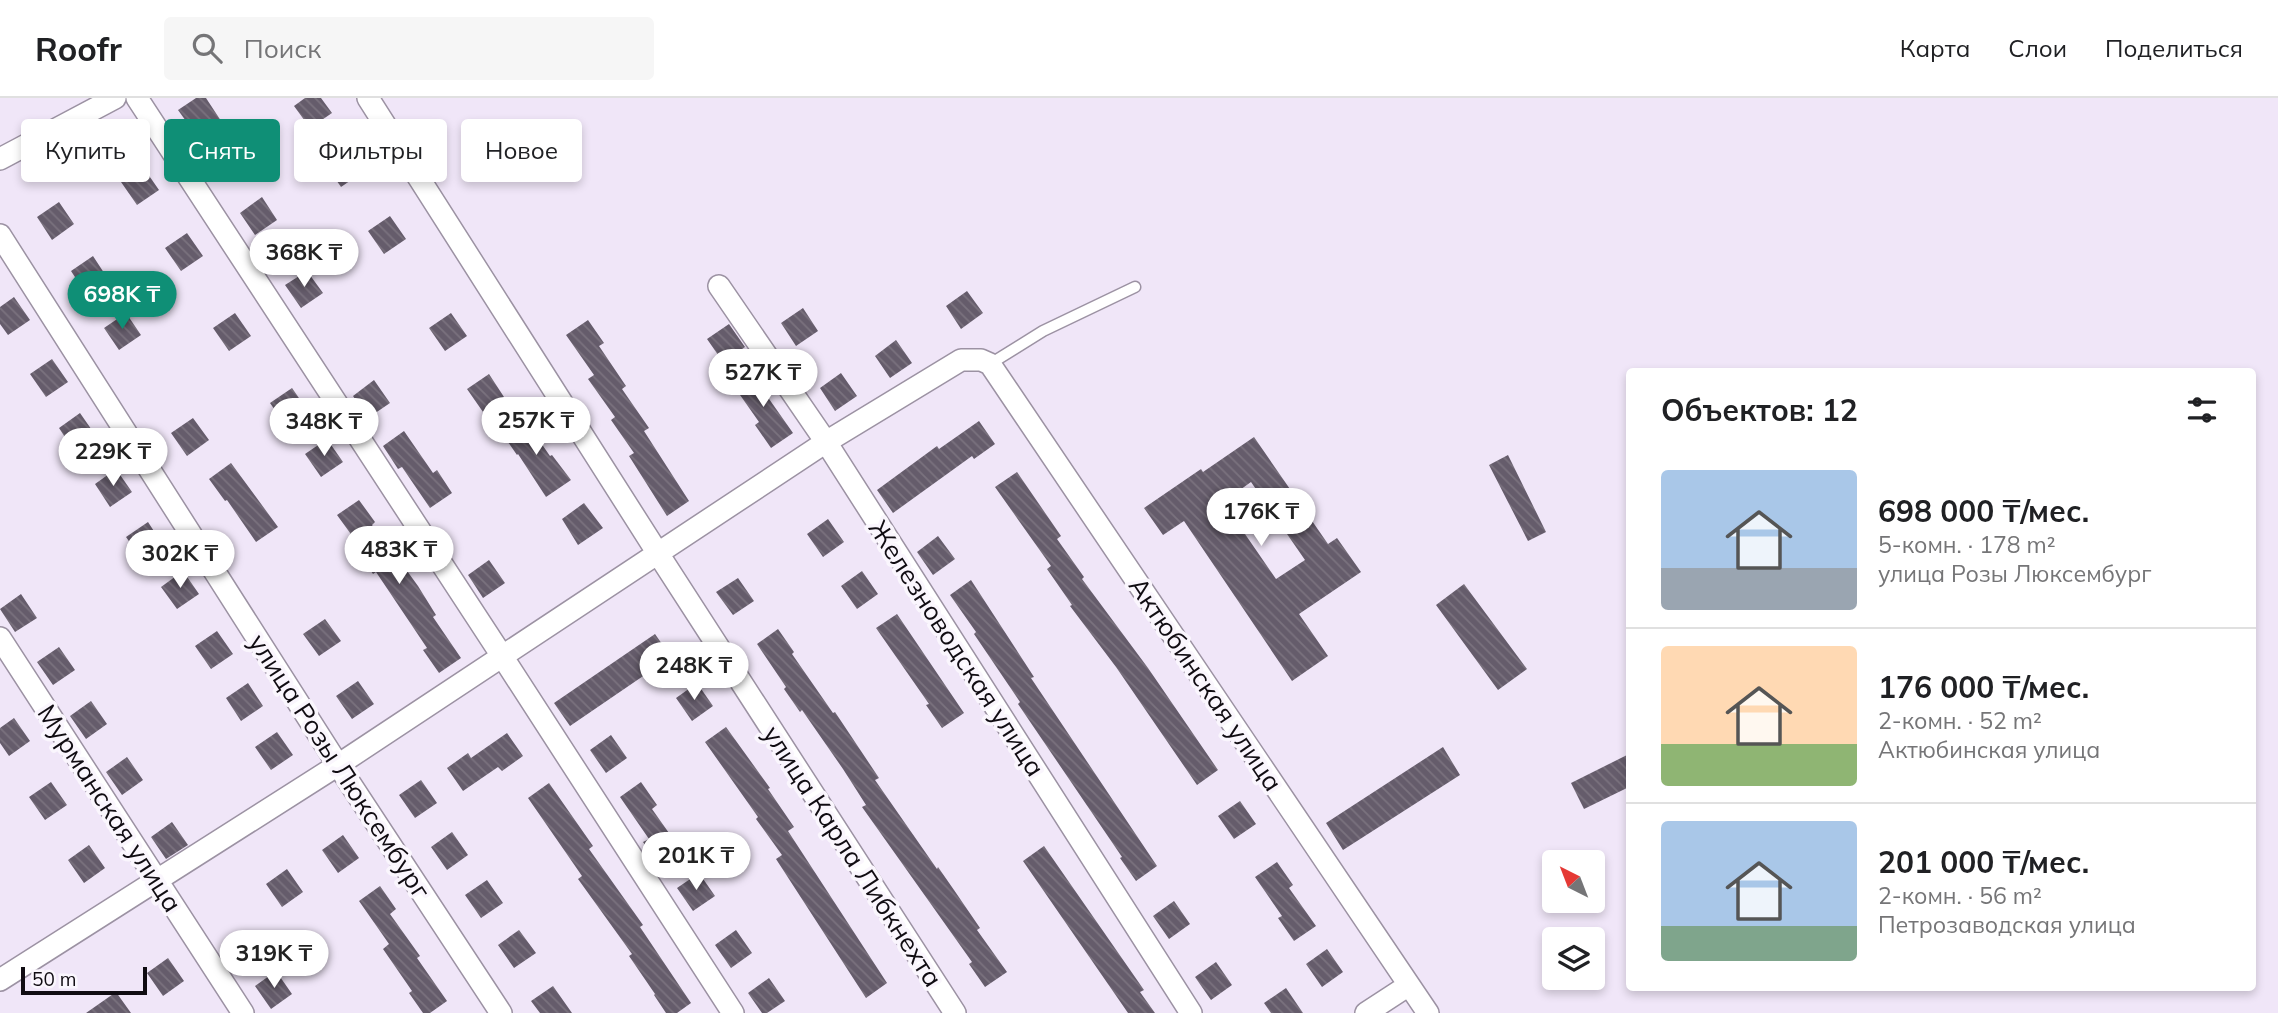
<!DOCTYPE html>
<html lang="ru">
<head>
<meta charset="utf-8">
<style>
  :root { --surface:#fff; --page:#f6f6f6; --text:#202124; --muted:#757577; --line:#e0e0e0; --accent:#0f8f76 }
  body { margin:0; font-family:Mulish,sans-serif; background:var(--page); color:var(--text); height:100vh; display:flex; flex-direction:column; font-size:26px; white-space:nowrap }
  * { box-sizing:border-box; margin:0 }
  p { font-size:23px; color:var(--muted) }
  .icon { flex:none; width:38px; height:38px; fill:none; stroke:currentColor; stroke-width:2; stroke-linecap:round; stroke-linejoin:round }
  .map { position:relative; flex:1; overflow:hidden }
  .panel { position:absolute; left:1626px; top:270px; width:630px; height:623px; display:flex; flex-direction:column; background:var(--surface); border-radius:7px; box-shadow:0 4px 10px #0003 }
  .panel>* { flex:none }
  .hud { position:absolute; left:21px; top:21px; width:665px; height:63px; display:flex; gap:14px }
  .needle { width:46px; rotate:318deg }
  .buttons { position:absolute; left:1542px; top:752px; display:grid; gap:14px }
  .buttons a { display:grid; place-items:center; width:63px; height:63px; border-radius:7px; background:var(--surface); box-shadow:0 4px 10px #0003; font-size:35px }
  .scale { position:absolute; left:21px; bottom:18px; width:126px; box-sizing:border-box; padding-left:7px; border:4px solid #100c12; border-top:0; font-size:19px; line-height:24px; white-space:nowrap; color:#100c12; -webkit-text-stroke:5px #faf6fd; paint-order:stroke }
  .price { position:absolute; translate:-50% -60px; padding:0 16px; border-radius:24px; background:#fff; color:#222; font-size:23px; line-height:46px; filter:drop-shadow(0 2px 4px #0008) }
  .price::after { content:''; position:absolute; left:50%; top:42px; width:21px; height:16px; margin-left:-10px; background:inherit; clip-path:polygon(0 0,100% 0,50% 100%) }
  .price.active { background:var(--accent); color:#fff }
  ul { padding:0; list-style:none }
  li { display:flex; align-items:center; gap:21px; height:175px; padding:0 35px }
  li+li { border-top:2px solid var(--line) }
  li span { display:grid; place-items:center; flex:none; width:196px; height:140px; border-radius:7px; color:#555 }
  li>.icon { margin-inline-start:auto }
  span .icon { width:84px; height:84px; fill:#fffc; stroke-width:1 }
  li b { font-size:30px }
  h2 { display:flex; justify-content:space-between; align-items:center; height:84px; padding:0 35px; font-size:30px }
  .chip { padding:0 24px; border-radius:7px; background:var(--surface); box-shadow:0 4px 10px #0003; font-size:24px; line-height:63px }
  .chip.active { background:var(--accent); color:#fff }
  header { display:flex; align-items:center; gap:42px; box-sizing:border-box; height:98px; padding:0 35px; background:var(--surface); border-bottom:2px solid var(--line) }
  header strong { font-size:33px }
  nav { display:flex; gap:38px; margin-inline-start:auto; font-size:24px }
  .search { width:490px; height:63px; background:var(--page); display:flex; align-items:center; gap:18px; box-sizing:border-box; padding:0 24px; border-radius:7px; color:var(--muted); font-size:26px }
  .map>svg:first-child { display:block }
  .building { fill:url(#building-back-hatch); fill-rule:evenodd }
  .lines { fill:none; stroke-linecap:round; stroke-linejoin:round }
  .service-casing { stroke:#9c92a3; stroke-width:13 }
  .minor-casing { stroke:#9c92a3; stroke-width:24 }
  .service { stroke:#fff; stroke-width:10 }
  .minor { stroke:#fff; stroke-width:21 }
  .labels { text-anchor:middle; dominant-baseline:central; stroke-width:7; stroke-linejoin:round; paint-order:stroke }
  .street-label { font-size:26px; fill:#100c12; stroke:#faf6fd }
</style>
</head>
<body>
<header>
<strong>Roofr</strong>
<div class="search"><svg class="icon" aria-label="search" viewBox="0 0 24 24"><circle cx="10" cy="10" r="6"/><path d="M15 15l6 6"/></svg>Поиск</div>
<nav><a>Карта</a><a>Слои</a><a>Поделиться</a></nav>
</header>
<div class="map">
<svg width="2278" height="915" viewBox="0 0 2278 915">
  <defs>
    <pattern id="building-back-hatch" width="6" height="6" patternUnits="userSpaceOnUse" patternTransform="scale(1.75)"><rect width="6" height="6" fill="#655c6b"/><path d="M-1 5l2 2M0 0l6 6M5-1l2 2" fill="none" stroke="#7a727e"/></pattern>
  </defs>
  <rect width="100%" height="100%" fill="#f0e6f8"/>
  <path class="building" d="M196,0H206L246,61L224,76L178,12Z
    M305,0H321L332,15L310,30L294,8Z
    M347,51L363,74L341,89L325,66Z
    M143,69L159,92L137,107L121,84Z
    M262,99L277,122L255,137L240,115Z
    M59,104L74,126L52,142L37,119Z
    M390,118L406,141L384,156L368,133Z
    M187,135L203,158L181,173L165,150Z
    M93,158L108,181L86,196L71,173Z
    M307,173L323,195L301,210L285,187Z
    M967,193L983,215L961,231L946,208Z
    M14,199L30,222L8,237L0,226V209Z
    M803,210L818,233L796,248L781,225Z
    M126,215L141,237L119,252L104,230Z
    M235,215L251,238L229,253L213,230Z
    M451,215L467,238L445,253L429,230Z
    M588,222L604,245L599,248L626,288L622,291L649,330L644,333L689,403L667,418L629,358L634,355L611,322L615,319L588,281L594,277L566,237Z
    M729,226L745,249L723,264L707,241Z
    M896,242L912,265L890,280L875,258Z
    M52,261L68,284L46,299L30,276Z
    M756,272L771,295L767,298L793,335L771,350L755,327L759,324L733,287Z
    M841,275L857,298L835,313L820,290Z
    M489,276L504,299L483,314L467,291Z
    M374,282L390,305L368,320L353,298Z
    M292,290L308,313L286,328L270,305Z
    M80,315L96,338L74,353L59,330Z
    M523,319L550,358L552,357L571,382L546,399L518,356L517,357L501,334Z
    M193,320L209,342L187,358L171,335Z
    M979,323L995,346L974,361L972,358L893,415L877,392L937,348L939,351Z
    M404,333L433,375L437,372L452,395L430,410L402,369L398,371L383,348Z
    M1254,339L1328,446L1337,440L1361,474L1299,516L1328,558L1292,583L1184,423L1163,437L1144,410L1201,371L1203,374ZM1251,384L1305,462L1276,481L1223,404Z
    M327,341L343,364L321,379L305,356Z
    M1508,357L1546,434L1528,443L1489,367Z
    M231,365L278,429L256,444L227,402L225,403L209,381Z
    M116,371L132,394L110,409L95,386Z
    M1017,374L1061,438L1057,441L1084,479L1082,481L1148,570L1218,672L1197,687L1116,569L1070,508L1072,507L1047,471L1051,468L995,389Z
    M359,402L375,424L372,427L400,468L402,466L418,488L436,517L433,519L461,560L439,575L423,552L427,550L376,474L373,476L357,453L361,450L337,417Z
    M584,405L603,430L578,447L562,421Z
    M828,421L844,444L823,459L807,436Z
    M148,424L163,447L142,462L126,439Z
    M938,438L955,461L933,477L917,454Z
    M489,462L505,485L483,500L468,477Z
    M183,473L199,496L177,511L161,489Z
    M862,473L878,496L857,511L841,488Z
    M738,480L754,503L733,517L716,494Z
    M971,482L1034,579L1031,580L1157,768L1136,783L1120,760L1122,759L1018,606L1020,604L974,536L976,534L950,497Z
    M1464,486L1527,571L1498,592L1436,507Z
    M21,496L37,520L15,534L0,511Z
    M897,516L964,615L942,630L926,607L929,606L876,530Z
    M325,521L341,543L319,558L303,536Z
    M778,531L794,554L792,556L833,615L835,614L879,680L875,682L937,771L938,769L954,792L980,830L977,832L1007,874L985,889L969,866L972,864L862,709L866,707L843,671L802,612L800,614L784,591L786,589L757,546Z
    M217,533L233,556L211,571L195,548Z
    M655,536L671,559L570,628L554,605Z
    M59,549L75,572L53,587L37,564Z
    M358,583L374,606L352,621L336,598Z
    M248,585L263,608L241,623L226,600Z
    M697,585L713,608L692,623L676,600Z
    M91,603L107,626L86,641L70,618Z
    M14,620L30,643L9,658L0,645V630Z
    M726,629L770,690L768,691L794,729L788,733L887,885L866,900L776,761L782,757L756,721L758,719L705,644Z
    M277,634L293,657L271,672L255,649Z
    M507,635L523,658L502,673L498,669L463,693L447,670L468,655L471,660Z
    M611,637L627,660L606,675L590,652Z
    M1443,649L1460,677L1343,752L1326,725Z
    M1629,656V689L1584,711L1571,685Z
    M127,659L143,682L122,697L106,674Z
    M421,682L437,705L415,720L399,697Z
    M51,684L67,707L45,722L29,699Z
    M641,684L657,707L652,711L681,752L659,767L643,744L649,741L620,699Z
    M549,685L593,748L589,751L643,827L640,829L691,905L677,915H666L654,897L655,896L629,858L632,856L578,781L582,778L528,700Z
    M1240,703L1256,726L1234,741L1218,718Z
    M172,724L188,747L166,761L151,739Z
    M452,734L468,757L447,772L431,749Z
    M343,737L359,760L338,775L322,752Z
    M89,747L105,770L84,785L68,762Z
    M1044,748L1144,892L1140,894L1155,915H1128L1023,763Z
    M1277,764L1293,787L1289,790L1316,828L1294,843L1278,820L1282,818L1255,779Z
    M287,771L303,794L282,809L266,786Z
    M699,775L715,798L693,813L677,790Z
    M487,782L503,805L481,820L465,797Z
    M380,788L396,811L390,816L420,858L417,860L447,903L430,915H423L409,895L412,893L383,851L389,846L359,803Z
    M1174,803L1190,826L1169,841L1153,818Z
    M519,832L536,855L514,870L498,847Z
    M736,832L752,855L731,870L715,847Z
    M1327,851L1343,874L1322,889L1306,866Z
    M168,860L184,883L163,898L147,875Z
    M1216,864L1232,887L1211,902L1195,879Z
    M276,873L292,896L271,911L255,888Z
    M769,880L785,903L767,915H762L748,895Z
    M553,888L572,915H540L531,903Z
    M1286,890L1303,915H1271L1264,905Z
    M116,894L131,915H86Z"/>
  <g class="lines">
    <g class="service-casing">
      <path id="service" d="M990,266L1043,233L1135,189"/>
    </g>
    <g class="minor-casing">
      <path id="minor" d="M137,0L502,558L733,915
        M368,0L657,454L955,915
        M0,61L115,0
        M0,137L338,667L501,915
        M719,188L826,344L1191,915
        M0,540L243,915
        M0,882L338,667L826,344L961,262H981L990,266L1428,915
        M1366,915L1409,887"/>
    </g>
    <use href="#service" class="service"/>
    <use href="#minor" class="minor"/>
  </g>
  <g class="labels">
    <g class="street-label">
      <text transform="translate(957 550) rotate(57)">Железноводская улица</text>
      <text transform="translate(1206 586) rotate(56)">Актюбинская улица</text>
      <text transform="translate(340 668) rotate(57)">улица Розы Люксембург</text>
      <text transform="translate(110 710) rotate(57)">Мурманская улица</text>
      <text transform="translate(853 758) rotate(57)">улица Карла Либкнехта</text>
    </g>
  </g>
</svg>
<div class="buttons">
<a><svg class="needle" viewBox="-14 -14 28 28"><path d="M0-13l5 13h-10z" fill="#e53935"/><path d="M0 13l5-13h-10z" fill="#757577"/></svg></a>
<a><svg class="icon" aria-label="layers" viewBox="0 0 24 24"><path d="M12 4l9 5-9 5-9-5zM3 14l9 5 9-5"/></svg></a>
</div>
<div class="scale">50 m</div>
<b class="price" style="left:304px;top:191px">368K ₸</b>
<b class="price active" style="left:122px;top:233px">698K ₸</b>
<b class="price" style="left:763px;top:311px">527K ₸</b>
<b class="price" style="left:536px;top:359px">257K ₸</b>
<b class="price" style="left:324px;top:360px">348K ₸</b>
<b class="price" style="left:113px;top:390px">229K ₸</b>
<b class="price" style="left:1261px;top:450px">176K ₸</b>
<b class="price" style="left:399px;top:488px">483K ₸</b>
<b class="price" style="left:180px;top:492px">302K ₸</b>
<b class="price" style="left:694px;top:604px">248K ₸</b>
<b class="price" style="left:696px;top:794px">201K ₸</b>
<b class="price" style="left:274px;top:892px">319K ₸</b>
<div class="hud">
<a class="chip">Купить</a>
<a class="chip active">Снять</a>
<a class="chip">Фильтры</a>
<a class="chip">Новое</a>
</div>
<section class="panel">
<h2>Объектов: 12<svg class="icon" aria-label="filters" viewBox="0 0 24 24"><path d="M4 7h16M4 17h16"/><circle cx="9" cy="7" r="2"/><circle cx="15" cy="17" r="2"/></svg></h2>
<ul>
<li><span style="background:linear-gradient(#a9c7e8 70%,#9aa5b1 0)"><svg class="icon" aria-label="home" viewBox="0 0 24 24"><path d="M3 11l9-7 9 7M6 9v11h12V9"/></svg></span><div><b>698 000 ₸/мес.</b><p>5-комн. · 178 m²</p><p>улица Розы Люксембург</p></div></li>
<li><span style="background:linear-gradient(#ffd9b3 70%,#8fb573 0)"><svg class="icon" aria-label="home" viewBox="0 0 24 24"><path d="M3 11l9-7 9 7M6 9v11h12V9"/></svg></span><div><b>176 000 ₸/мес.</b><p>2-комн. · 52 m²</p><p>Актюбинская улица</p></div></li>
<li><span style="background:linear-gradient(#a9c7e8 75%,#7fa58c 0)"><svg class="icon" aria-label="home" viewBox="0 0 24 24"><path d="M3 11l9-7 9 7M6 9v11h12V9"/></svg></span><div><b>201 000 ₸/мес.</b><p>2-комн. · 56 m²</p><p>Петрозаводская улица</p></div></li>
</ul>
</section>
</div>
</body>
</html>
